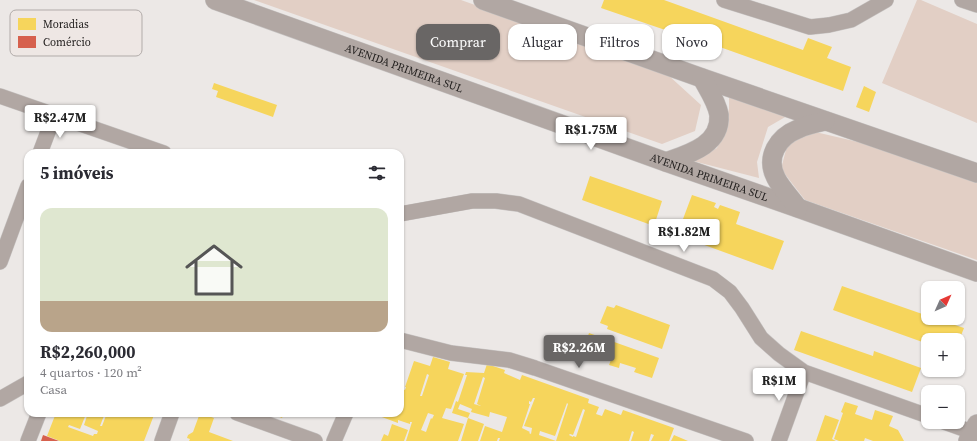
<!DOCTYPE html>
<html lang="pt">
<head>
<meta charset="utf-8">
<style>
  :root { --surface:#fff; --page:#f7f7f7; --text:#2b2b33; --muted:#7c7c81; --accent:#696665 }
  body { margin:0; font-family:"Source Serif 4",serif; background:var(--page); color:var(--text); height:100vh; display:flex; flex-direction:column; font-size:15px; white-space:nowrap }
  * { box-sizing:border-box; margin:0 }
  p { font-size:13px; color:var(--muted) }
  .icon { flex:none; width:22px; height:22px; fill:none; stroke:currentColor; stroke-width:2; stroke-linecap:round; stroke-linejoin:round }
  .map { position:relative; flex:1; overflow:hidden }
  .side { position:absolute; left:24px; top:149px; width:380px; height:268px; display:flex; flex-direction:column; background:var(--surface); border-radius:12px; box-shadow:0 1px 3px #0004 }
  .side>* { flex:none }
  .banner { position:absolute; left:416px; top:24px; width:380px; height:36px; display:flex; gap:8px }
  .needle { width:26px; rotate:45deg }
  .tools { position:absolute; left:921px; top:281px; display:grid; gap:8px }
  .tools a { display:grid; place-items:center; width:44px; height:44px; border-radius:8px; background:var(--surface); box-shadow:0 1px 3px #0004; font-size:20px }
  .price { position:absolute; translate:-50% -34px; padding:0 9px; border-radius:4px; background:#fff; color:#222; font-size:13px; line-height:26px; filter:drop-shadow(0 1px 2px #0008) }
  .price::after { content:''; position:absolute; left:50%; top:24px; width:12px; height:9px; margin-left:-6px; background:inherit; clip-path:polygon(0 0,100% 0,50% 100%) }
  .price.active { background:var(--accent); color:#fff }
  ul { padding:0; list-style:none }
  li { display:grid; align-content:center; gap:8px; height:212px; padding:0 16px }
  li span { display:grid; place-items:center; height:124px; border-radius:12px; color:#555 }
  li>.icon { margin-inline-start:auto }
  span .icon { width:72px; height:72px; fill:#fffc; stroke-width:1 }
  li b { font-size:17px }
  h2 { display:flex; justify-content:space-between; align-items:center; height:48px; padding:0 16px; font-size:17px }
  .tag { padding:0 14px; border-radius:12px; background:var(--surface); box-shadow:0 1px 3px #0004; font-size:14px; line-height:36px }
  .tag.active { background:var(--accent); color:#fff }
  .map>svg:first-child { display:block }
  .green { fill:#e2cfc5 }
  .homes { fill:#f6d55c; fill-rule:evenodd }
  .shops { fill:#d6604d }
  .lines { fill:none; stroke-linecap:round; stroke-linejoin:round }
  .minor-casing { stroke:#c7c4c3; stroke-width:16 }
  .tertiary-casing { stroke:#c7c4c3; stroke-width:20 }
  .minor { stroke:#b1a7a3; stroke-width:15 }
  .tertiary { stroke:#b1a7a3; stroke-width:19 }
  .labels { text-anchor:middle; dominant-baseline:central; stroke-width:4; stroke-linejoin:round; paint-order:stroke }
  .street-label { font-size:11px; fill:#23201f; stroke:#eee7e4 }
  .key { fill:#eee7e4; stroke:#b1aba9; stroke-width:1 }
  .key-label { font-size:11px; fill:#23201f }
</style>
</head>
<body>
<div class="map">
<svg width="977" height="441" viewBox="0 0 977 441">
  <rect width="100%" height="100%" fill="#ece8e6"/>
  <path class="green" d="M254,0H461L667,74L701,105L695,131L662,144Z
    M917,0H921L977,24V123L882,83Z
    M729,92L787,116L768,127L757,162L759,178L693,161L717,148L729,109Z
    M811,131L867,144L977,183V260L805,200L781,169L788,142Z"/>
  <path class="homes" d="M604,0H664L803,50L808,38L832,47L827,58L851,67L843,91L675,31L674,33L601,8Z
    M214,83L277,105L273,117L216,97L218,91L212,89Z
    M864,86L876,92L869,112L856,107Z
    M590,176L662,201L654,226L582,200Z
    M692,195L716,203L714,207L718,209L720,205L740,212L736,224L784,241L773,270L677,235Z
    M842,286L928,316V318H934L964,328L958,343V340H928V344L833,310Z
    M616,305L670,325L662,349L607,329L608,326L600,323L607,306L614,308Z
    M801,331L873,356L874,351L921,368L912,392L794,350Z
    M589,333L659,358L652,378L634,372L636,368L620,363L619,368L609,365L611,360L583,350Z
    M433,357L450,362L448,369L464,374L451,409L446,408L442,418L464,424L458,441H406L412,422H410V424L398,420V423L371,413H400V388L405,390L406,387H405L414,361L430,366ZM427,374L429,375L422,396H420ZM428,413L434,415L432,419L431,418L426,432L421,430Z
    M487,364L505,370L504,373L520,380L522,375L589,399L588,403L599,407L596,414L602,416L605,409L621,415L623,410L674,428L669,441H651L654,435L651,434L649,441H631L634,432L632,431L629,441H499L500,438H498L497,441H480L485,426L502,432L507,417L490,412L489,417L471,412L472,409L460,404L458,409L470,413L468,418L484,424L478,441H461L468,418L452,413L456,401L458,402L467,375H465L466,372L484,373ZM483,377L485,378L477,404L481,406L474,404ZM533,398H535L524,426L532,428L531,434L529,433L530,432L522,428L530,404H529V401L531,402ZM567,403L568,404L556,441L539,435L540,431L555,436ZM583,409L585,410L576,437L573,436V437L569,435L570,434L573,435Z
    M845,402L858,406L855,414L872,420L875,410L893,416L889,426L898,430L904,441H873L865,438L864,441H839L834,439L843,413L841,412Z
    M56,413L86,414L80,429L69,425L68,427L93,436L94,434H97L98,431L84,425L88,413H105L100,426H102L107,413H149L154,415L144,441H60L47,436Z
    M200,413L214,418L209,432L233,441H189L190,439L187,438L188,435L193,432Z
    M275,413H284L282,418L275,415Z
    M825,415L839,420L832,439L836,441H816Z
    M392,424L408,430L404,441H381L384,434L388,436Z
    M674,435L688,441H671Z"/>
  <path class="shops" d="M43,435L59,441H41Z"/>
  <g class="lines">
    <g class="minor-casing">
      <path id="minor" d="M724,0L810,27L829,25L851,20L886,0
        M962,0L977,5
        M0,96L164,153
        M40,153L54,116
        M400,214L472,201H496L519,204L713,279L730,292L742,308L761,338L779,354L804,372L928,416
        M0,262L28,186
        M400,340L451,353L509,360L535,368L746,441
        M0,399L28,383
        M237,413L315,441
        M944,422L972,432
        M28,441L39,413
        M162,441L172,413
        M334,441L346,413
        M779,441L804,372"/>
    </g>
    <g class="tertiary-casing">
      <g id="tertiary">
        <path id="s1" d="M215,0L666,162L798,208L977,272"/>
        <path d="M483,0L702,78L977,173"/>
        <path d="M666,162C689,154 721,145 719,115C717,102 708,89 702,78"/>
        <path d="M798,208C791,198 781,188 776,178C765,157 778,137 798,129C806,125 816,123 825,121"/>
        <path d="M968,441L977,424"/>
      </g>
    </g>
    <use href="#minor" class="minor"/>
    <use href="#tertiary" class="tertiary"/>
  </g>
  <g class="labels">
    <g class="street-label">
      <text stroke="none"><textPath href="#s1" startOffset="201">AVENIDA PRIMEIRA SUL</textPath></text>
      <text stroke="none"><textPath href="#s1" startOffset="525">AVENIDA PRIMEIRA SUL</textPath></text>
    </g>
  </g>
  <rect x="10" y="10" width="132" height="46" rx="6" class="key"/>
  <rect x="18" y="18" width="18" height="12" fill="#f6d55c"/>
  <rect x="18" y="36" width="18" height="12" fill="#d6604d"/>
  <g class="key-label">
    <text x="43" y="28">Moradias</text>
    <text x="43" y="46">Comércio</text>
  </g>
</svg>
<div class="tools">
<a><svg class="needle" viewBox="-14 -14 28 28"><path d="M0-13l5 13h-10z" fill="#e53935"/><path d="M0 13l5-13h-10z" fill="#7c7c81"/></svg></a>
<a>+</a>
<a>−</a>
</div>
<b class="price" style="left:60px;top:139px">R$2.47M</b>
<b class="price" style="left:591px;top:151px">R$1.75M</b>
<b class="price" style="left:684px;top:253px">R$1.82M</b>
<b class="price active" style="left:579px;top:369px">R$2.26M</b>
<b class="price" style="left:779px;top:402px">R$1M</b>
<div class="banner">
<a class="tag active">Comprar</a>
<a class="tag">Alugar</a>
<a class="tag">Filtros</a>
<a class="tag">Novo</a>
</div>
<section class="side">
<h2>5 imóveis<svg class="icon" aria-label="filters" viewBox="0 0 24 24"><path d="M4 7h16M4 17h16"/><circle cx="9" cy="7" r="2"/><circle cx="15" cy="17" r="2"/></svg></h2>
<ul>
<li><span style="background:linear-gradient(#dfe7d0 75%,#b9a48a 0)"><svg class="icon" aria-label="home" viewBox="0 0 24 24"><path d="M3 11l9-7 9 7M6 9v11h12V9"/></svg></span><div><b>R$2,260,000</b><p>4 quartos · 120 m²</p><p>Casa</p></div></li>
</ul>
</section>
</div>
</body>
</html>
